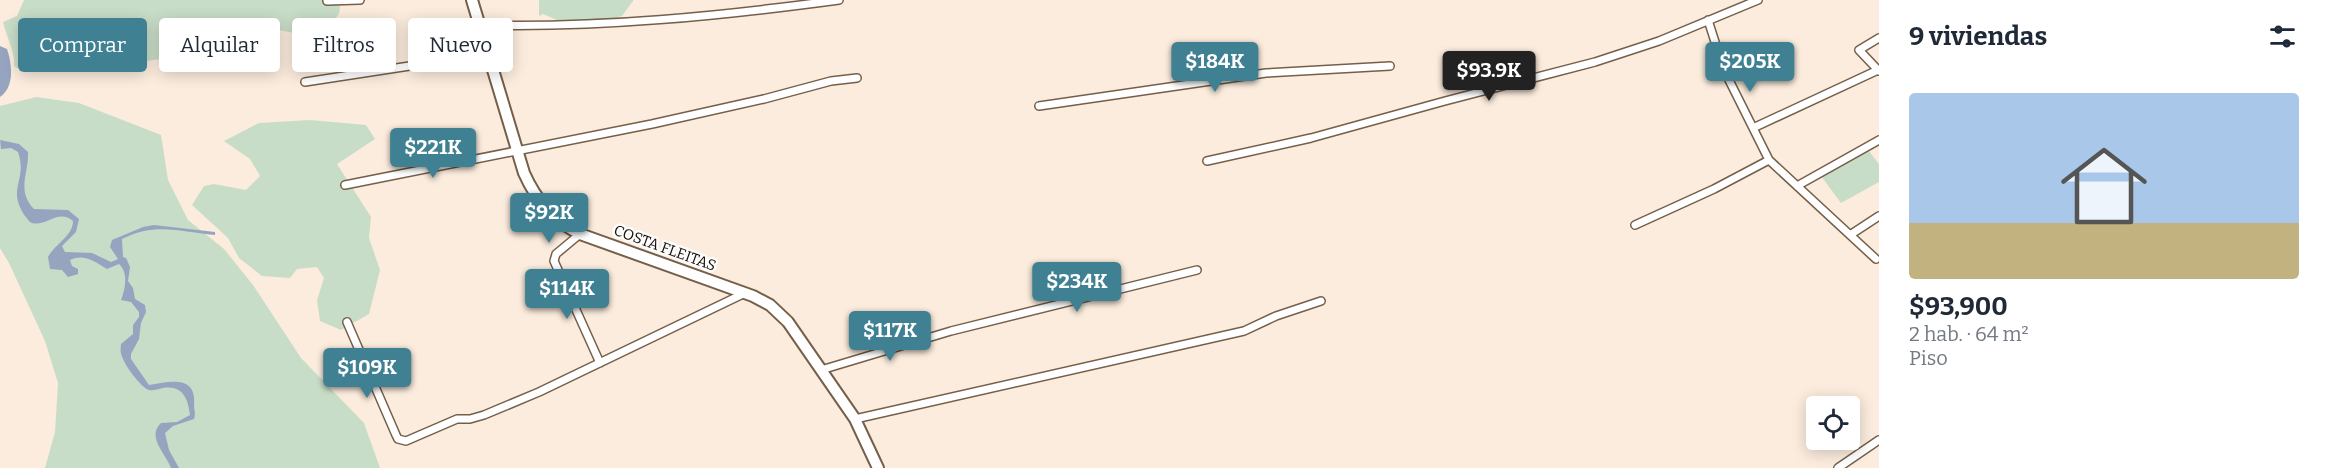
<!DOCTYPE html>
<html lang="es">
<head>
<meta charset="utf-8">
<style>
  :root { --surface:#fff; --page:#f6f6f7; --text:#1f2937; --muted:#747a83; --line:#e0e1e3; --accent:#3f8093 }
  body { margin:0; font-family:Bitter,serif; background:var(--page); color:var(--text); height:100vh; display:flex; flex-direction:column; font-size:22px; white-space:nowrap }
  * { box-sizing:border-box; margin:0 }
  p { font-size:20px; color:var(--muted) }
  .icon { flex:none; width:33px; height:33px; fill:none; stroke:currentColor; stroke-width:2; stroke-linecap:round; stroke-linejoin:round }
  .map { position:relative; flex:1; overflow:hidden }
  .panel { display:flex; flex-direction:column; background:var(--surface); width:450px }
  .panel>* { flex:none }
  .banner { position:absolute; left:18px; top:18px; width:570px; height:54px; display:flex; gap:12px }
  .fabs { position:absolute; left:1806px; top:396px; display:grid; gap:12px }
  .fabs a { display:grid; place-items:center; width:54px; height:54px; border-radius:6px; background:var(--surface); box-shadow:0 3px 15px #0003; font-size:30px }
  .price { position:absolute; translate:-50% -51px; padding:0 14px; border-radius:6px; background:var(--accent); color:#fff; font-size:20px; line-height:39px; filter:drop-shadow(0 2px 3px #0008) }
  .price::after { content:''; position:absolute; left:50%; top:36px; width:18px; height:14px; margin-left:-9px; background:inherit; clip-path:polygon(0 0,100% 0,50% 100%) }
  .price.on { background:#222; color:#fff }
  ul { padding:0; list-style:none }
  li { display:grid; align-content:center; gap:12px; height:318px; padding:0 30px }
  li+li { border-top:2px solid var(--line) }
  li span { display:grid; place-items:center; height:186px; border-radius:6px; color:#555 }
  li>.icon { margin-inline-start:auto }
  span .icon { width:108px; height:108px; fill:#fffc; stroke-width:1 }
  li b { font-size:26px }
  h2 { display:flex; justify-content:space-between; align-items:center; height:72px; padding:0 30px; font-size:26px }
  .tag { padding:0 21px; border-radius:6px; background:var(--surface); box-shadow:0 3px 15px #0003; font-size:21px; line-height:54px }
  .tag.on { background:var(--accent); color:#fff }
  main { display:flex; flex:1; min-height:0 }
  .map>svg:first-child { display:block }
  .green { fill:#c8ddc7 }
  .water { fill:#97a4c0 }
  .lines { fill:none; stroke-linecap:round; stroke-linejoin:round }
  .street-casing { stroke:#755f49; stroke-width:10 }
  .secondary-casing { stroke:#755f49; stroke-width:14 }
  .street { stroke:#fff; stroke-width:7 }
  .secondary { stroke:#fff; stroke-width:10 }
  .labels { text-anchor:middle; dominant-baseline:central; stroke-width:5; stroke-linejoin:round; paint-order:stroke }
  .street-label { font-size:15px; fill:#160e06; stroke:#fcfcfc }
</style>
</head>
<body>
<main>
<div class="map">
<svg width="1879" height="468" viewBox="0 0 1879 468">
  <rect width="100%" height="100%" fill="#fbecdd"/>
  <path class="green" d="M24,0H341L339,14L322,35L308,36L274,29V46L59,71L17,68L14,66C16,54 6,36 3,22L17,16Z
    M539,0H633V1L622,16L600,22L572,23L557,20L543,14L539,16Z
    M36,97L79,103L161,135L168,180L188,220L224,249L253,285L301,358L364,423L380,468H45L55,432L58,383L45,341L9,263L0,248V106Z
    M310,120L366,125L375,139L337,164L371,217L369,238L380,270L369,314L341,330L320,321L317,300L324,278L317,267L297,269L290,278L262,276L239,258L228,238L192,205L204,186L214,184L246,190L260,176L250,159L224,141L259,123Z
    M1868,150L1879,164V182L1841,203L1821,176Z"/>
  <path class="water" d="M0,46L7,49C12,64 15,87 0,97Z
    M0,140L19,144L28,152C29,173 16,190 34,209L68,210L79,219L76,232L62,246L65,252L92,253L111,262L118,259L110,247L112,240L143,227L154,225L215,232V235C178,232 157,222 122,239L123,257L126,258L130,267L128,281L133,288L135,299L145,305L146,312L141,323L139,339L131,354V359L149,385C168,382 197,374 194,405C194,410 196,413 194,419L173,426L165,433L169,450L179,468H171C166,454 146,437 161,423L177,422L190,415C188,399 183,385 163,388C158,389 153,391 149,390C141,388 122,362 121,353C120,352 121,345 121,344L133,334V325L139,317V312L131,302L121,300C125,289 129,273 119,264L107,269C95,262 84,253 70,260L72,266L78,269V274L68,277L62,270L50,269L48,257C55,244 73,236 73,221C59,208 46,227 32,223C29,222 27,218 25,216C6,188 28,181 18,152L11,148L1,149Z"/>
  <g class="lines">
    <g class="street-casing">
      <path id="street" d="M327,1L360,0
        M1708,20L1724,70L1753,128
        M480,25C600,28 720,16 839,0
        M1879,38L1859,50L1879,71
        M305,82L488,54
        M1039,106L1266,73L1390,66
        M1769,160L1876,259
        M1207,161L1311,138L1445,101L1595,62L1659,41L1758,0
        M345,185L652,124L764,99L831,81L857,78
        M1797,186L1879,140
        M1635,225L1714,189L1769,160L1753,128L1878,70
        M580,234L556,254L554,261L600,363
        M1850,235L1879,216
        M347,322L396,435L398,439L406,441L457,419H470L484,415L539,392L745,293
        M821,370L951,331L1197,270
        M855,419L1244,331L1276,316L1321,301
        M1838,468L1879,440"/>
    </g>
    <g class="secondary-casing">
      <path id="secondary" d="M472,0L524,173C536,200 553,221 580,234L753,296L770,305L788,322L855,419L878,468"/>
    </g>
    <use href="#street" class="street"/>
    <use href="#secondary" class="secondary"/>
  </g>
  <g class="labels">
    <g class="street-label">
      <text transform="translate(665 248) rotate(20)">COSTA FLEITAS</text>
    </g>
  </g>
</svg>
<div class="fabs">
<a><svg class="icon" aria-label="locate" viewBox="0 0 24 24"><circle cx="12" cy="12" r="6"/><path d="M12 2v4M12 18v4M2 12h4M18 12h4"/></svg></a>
</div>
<b class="price" style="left:1215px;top:93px">$184K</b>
<b class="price" style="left:1750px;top:93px">$205K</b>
<b class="price on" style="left:1489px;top:102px">$93.9K</b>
<b class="price" style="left:433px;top:179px">$221K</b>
<b class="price" style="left:549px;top:244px">$92K</b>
<b class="price" style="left:1077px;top:313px">$234K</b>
<b class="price" style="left:567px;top:320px">$114K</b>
<b class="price" style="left:890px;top:362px">$117K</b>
<b class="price" style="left:367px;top:399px">$109K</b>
<div class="banner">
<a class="tag on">Comprar</a>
<a class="tag">Alquilar</a>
<a class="tag">Filtros</a>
<a class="tag">Nuevo</a>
</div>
</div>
<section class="panel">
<h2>9 viviendas<svg class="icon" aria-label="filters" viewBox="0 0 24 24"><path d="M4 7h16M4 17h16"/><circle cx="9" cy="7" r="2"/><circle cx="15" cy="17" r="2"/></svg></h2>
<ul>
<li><span style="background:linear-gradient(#a9c7e8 70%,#c2b280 0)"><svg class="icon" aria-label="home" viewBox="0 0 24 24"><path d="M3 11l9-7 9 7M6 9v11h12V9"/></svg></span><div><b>$93,900</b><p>2 hab. · 64 m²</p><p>Piso</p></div></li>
</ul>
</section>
</main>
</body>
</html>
